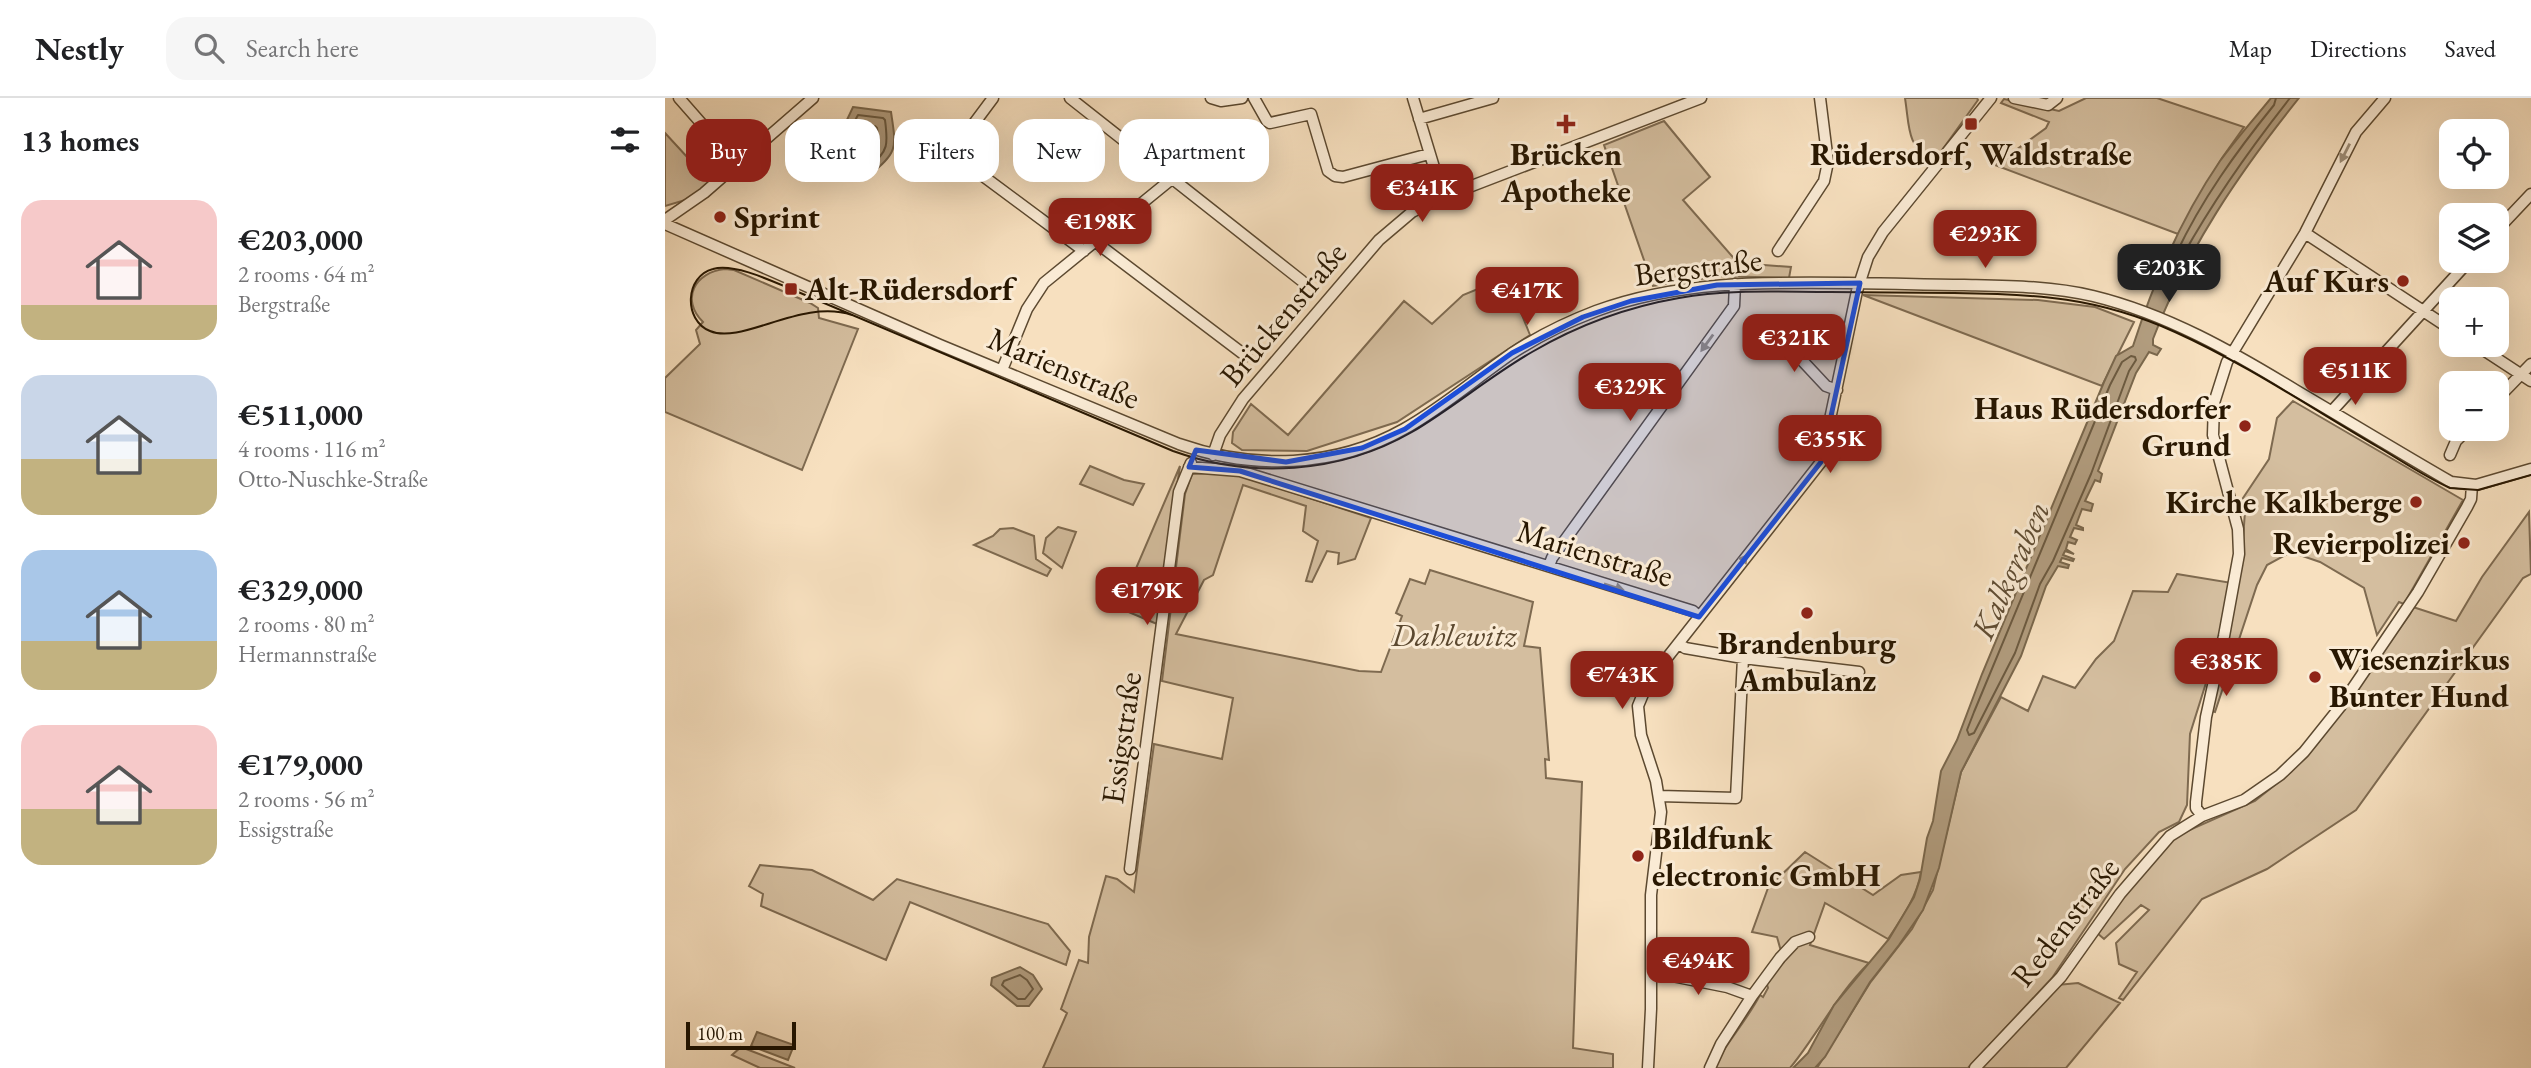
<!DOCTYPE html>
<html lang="en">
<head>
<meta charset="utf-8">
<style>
  :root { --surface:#fff; --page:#f6f6f6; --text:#202124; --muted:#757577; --line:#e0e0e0; --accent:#8f2418 }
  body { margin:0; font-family:"EB Garamond",serif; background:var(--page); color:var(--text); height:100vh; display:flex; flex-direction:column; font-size:26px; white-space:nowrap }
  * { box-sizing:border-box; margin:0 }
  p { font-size:23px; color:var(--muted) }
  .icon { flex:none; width:38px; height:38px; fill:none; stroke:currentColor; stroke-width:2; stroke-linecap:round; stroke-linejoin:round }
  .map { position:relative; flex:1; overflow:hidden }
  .details { display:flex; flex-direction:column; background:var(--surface); width:665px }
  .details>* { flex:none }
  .banner { position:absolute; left:21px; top:21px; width:665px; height:63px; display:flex; gap:14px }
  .tools { position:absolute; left:1774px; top:21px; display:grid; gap:14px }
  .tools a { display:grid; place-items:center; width:70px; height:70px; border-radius:14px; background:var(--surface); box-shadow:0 7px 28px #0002; font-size:35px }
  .scale { position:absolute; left:21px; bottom:18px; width:110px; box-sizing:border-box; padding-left:7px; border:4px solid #281701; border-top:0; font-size:19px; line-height:24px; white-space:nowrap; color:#281701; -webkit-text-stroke:5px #faebd5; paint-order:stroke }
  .price { position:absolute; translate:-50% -60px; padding:0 16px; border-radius:14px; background:var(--accent); color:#fff; font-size:23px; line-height:46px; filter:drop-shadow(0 2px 4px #0008) }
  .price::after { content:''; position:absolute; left:50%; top:42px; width:21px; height:16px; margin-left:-10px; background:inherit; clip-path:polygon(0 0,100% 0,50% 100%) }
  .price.current { background:#222; color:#fff }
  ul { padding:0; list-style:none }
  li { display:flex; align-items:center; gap:21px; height:175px; padding:0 21px }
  li span { display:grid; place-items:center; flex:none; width:196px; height:140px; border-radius:21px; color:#555 }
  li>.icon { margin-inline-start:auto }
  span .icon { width:84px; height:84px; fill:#fffc; stroke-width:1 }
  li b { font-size:30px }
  h2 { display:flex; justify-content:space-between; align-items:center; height:84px; padding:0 21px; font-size:30px }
  .chip { padding:0 24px; border-radius:21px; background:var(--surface); box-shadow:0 7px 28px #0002; font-size:24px; line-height:63px }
  .chip.current { background:var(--accent); color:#fff }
  header { display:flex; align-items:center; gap:42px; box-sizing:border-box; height:98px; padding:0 35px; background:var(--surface); border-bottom:2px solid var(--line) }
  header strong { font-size:33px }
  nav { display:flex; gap:38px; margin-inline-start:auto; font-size:24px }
  .search { width:490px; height:63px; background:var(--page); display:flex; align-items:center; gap:18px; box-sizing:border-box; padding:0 24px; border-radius:21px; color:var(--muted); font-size:26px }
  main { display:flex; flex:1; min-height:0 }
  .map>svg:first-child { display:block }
  .green { fill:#d4be9f; stroke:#7e6a50; stroke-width:2 }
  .water { fill:#b19c7e; stroke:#7a674c; stroke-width:2 }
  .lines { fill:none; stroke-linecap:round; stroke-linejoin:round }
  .shore { stroke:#6c5a40; stroke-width:2 }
  .minor-casing { stroke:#5c4930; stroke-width:13 }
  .minor { stroke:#faebd5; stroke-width:10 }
  .tram { stroke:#281701; stroke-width:2 }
  .oneway { fill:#9c8c76 }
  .marked { fill:#1d4ed8; fill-opacity:0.2; stroke:#1d4ed8; stroke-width:5; stroke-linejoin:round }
  .poi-dot { fill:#8f2418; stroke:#faebd5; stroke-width:2.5 }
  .labels { text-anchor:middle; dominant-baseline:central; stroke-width:6; stroke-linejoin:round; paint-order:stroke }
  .poi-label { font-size:32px; font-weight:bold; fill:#281701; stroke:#faebd5; text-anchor:start }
  .street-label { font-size:32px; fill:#281701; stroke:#faebd5 }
  .park-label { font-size:32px; font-style:italic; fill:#5c4930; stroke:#faebd5 }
  .water-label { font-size:33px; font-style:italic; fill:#5f4c33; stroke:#faebd5 }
</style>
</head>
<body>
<header>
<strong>Nestly</strong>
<div class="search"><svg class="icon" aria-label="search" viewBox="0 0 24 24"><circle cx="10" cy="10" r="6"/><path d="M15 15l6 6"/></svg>Search here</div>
<nav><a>Map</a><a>Directions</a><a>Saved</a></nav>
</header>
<main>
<section class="details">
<h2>13 homes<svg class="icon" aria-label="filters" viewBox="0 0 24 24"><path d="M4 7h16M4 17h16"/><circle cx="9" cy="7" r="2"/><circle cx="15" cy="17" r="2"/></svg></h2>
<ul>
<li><span style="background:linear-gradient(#f6c9c9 75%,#c2b280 0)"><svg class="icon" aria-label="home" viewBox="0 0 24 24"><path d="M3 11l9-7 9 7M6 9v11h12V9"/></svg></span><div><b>€203,000</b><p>2 rooms · 64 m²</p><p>Bergstraße</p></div></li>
<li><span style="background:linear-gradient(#c9d6e8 60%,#c2b280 0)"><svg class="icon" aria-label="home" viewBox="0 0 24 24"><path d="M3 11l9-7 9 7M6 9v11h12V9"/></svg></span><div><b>€511,000</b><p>4 rooms · 116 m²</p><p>Otto-Nuschke-Straße</p></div></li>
<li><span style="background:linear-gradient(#a9c7e8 65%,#c2b280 0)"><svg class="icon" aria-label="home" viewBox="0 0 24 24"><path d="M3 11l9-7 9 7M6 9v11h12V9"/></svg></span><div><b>€329,000</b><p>2 rooms · 80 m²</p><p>Hermannstraße</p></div></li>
<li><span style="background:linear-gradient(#f6c9c9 60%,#c2b280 0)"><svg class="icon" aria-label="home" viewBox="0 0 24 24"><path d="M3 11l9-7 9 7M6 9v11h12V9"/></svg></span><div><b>€179,000</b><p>2 rooms · 56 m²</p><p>Essigstraße</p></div></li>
</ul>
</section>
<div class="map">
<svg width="1866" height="970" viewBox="0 0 1866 970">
  <rect width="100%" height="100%" fill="#f7e0bf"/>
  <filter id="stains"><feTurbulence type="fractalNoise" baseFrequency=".00286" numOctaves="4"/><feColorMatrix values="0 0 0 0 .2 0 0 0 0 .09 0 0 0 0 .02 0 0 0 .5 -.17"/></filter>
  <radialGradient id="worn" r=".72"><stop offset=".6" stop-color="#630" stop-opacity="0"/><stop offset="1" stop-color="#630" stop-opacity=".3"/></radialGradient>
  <path class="green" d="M1240,0H1312L1313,2L1267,66C1241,43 1245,33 1240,0Z
    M1421,0H1492L1579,29L1557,60L1513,136L1330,67L1339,54L1344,57L1381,30L1384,24L1336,5L1339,1L1394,13Z
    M999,23L1045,79L1018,102L1073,165L1126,169L1124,180L1056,178L988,188L939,47Z
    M0,35L46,85L27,100L0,108Z
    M60,171L69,172L145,205L153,210L154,220L193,231L137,372L0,314V280L35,246L31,232L38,224C15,201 30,174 60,171Z
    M842,179L865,237L732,324L642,353L577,352L567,345L568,334L586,306L623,337L739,203L767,226L798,197Z
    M1198,197L1373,202L1430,209L1469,224L1437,288Z
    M1628,303L1798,402L1739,506L1734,504L1712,537L1699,490L1655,464L1626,454L1602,467L1592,487L1550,614L1547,613L1577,456L1580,413L1572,409L1604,361L1612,320Z
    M425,368L459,382L479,386L468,407L415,386Z
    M515,368L492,526L454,510Z
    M564,374L706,420L690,461L673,466L674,455L662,453L647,484L641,483L653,443L638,433L641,408L578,387L548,477L539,482L511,536L694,573L716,574L737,518L731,515L745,481L760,486L765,472L868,504L859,548L875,550L884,662L880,661L881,680L917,684L908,950L948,956V970H378L402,915L396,911L414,862L423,865L424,839L441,778L452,781L469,794L489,646L557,661L568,600L497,583L520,396L527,376Z
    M1864,414L1866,476L1858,480L1691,712L1602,771L1537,801L1458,902L1454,900L1472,874L1454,866L1451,845L1484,812L1476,807L1439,841L1431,834L1482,768L1511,738L1590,703L1626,674L1652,646L1745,516L1748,509L1791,523L1817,479Z
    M393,429L411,434L397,470L378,455L381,440Z
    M348,430L369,438L371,461L386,471L382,478L309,447L328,438L335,431Z
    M1512,476L1567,485L1556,537L1525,636L1522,707L1514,724L1494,734L1460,771L1387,880L1303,970H1152L1205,885L1247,831L1268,792L1296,674L1336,599L1363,613L1378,578L1410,590L1431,561L1449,543L1468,493L1503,494Z
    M1140,754L1208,797L1236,777L1256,774C1252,799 1237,820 1223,841L1160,805L1145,847L1204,865C1172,896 1153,936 1125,970H1048C1062,944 1082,922 1095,897L1098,899L1103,890L1101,883L1119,864L1112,839L1087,834L1103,790Z
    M95,767L147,772L208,802L232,781L383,826L405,853L401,867L245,804L221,862L96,808L98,796L84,788Z
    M1413,885L1455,905L1401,970H1313L1392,887Z
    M76,949L130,970H95L67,957Z"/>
  <path class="water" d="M1606,0H1634C1574,75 1522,151 1488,241V247L1496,251L1492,257L1484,254L1471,275L1433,373L1437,376L1435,384L1430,382L1420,403L1428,406L1426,413L1417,411L1411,427L1418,430V432L1409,430L1405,439L1412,442L1410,446L1403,444L1401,451L1409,456L1400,453L1398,457L1409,461L1408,463L1397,460L1395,464L1404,467L1403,470L1393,468L1381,488L1356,558L1296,674L1274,770L1258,812L1234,847L1205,884L1160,959L1150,970H1128L1143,955L1169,907L1224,841L1249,799L1255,781L1262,740L1268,723L1276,673L1292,642L1317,576L1439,284L1451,258L1468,248C1489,183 1516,120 1555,63C1571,41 1589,21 1606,0Z
    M188,9L226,14C231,48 234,55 204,77L176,60L173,41Z
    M355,869L368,877L377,891L364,908H352L326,887L327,880Z
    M92,934L129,947L123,962L86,948Z"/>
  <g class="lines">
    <path class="shore" d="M1611,0L1609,7C1571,54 1537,101 1511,156L1513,161L1517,159C1549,101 1584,52 1625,0
      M193,17L218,20L220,22C223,45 224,54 204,68L182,54L180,41Z
      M198,27L210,28L212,30L214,44L203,57L190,49V43Z
      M1466,258L1470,259L1471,262L1464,273L1426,376L1388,463L1375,486L1350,555L1309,635L1304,637L1302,632L1309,614L1445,287L1457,264Z
      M355,877L362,882L368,891L360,901H353L337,887L339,883Z"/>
    <g class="minor-casing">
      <path id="minor" d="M14,0L72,66
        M328,0L287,55L419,153
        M405,0L637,183
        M546,0L556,3L577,0
        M589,0L602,23L605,25L646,16L663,73L670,78L678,79L764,56
        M748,0L778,99
        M1349,0L1383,7L1392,0
        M754,21L828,0
        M0,122L39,95L148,0
        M0,126L275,247L514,346C588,372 670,370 739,331C777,310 810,281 846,256C872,239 902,224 931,213C1012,183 1098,184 1182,185C1221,185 1260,187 1299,187C1342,188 1385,188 1428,198C1502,216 1568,254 1632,293C1683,323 1734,354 1786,384L1811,387L1866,371
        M1832,132L1866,96
        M1640,135L1787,232
        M432,143L437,149L581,258
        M1113,153L1159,83L1163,64L1155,0
        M1104,227L1161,288L1172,292
        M1811,247L1866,283
        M337,272L362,211L379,185L541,53
        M1832,301L1866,266
        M1667,313L1804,163
        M548,357L555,337L578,301L714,142L747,114L778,99L1036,0
        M1785,357L1791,343L1803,331
        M524,369L575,373L1028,513L1034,519
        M884,468L887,460L1069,208L1070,186
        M1015,546L1020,550L1078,560L1194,574
        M994,698L1071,700L1078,560
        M1537,718L1531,710V704L1541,619L1559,538L1574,456L1573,431L1548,337L1549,305L1562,264L1640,135L1691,34L1720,0
        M465,771L514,394L526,365
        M987,874L1062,889L1087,898
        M983,970L986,911V797L996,714L991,683L976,637L973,608L983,584L1156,364L1192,193L1203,159L1218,134L1326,0
        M1045,970L1056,946L1087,898L1115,860L1130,844L1144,839
        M1310,970L1396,879L1455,796L1505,738L1537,718L1579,702L1615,677L1639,654L1675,609L1753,494L1802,409L1806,401L1807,387"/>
    </g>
    <use href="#minor" class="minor"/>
    <path class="tram" d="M187,217C137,200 77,247 45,233C18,222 20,178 48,171C69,165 107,183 126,191L508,353C586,381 674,376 747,334C788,310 825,278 867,254C913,227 962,209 1014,200C1064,191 1115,194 1165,194C1206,194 1248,195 1289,195C1371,196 1433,199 1510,234C1581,266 1646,310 1713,349C1737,363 1760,379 1785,390L1813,392L1866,377"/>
  </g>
  <defs><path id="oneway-solid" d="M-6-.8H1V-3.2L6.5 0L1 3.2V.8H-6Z" transform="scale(1.75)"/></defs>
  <g class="oneway">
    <use href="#oneway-solid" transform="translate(1680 55) rotate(117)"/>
    <use href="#oneway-solid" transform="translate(1042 245) rotate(126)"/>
    <use href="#oneway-solid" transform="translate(1076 465) rotate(-52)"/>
    <use href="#oneway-solid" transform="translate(949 489) rotate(17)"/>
  </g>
  <path class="marked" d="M1195,185L1156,364L1034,519L575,373L524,369L531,352L621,364L697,350L740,331L847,255L918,219L966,203L1052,187Z"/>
  <g class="poi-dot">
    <path d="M897.5 15.5h7v7h7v7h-7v7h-7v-7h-7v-7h7z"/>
    <rect x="1299" y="19" width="14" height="14" rx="3.5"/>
    <circle cx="55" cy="119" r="7"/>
    <circle cx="1738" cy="183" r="7"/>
    <rect x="119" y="184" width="14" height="14" rx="3.5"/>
    <circle cx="1580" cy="328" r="7"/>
    <circle cx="1751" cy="404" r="7"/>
    <circle cx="1799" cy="445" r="7"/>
    <circle cx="1142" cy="515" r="7"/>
    <circle cx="1650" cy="579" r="7"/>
    <circle cx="973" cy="758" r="7"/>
  </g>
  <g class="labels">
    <g class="poi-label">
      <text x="901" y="56" text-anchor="middle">Brücken<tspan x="901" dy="37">Apotheke</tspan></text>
      <text x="1306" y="56" text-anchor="middle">Rüdersdorf, Waldstraße</text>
      <text x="69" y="119">Sprint</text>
      <text x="1724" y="183" text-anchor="end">Auf Kurs</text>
      <text x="140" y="191">Alt-Rüdersdorf</text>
      <text x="1566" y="310" text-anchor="end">Haus Rüdersdorfer<tspan x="1566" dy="37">Grund</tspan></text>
      <text x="1737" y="404" text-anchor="end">Kirche Kalkberge</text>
      <text x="1785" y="445" text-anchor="end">Revierpolizei</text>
      <text x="1142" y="545" text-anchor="middle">Brandenburg<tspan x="1142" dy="37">Ambulanz</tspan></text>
      <text x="1664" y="561">Wiesenzirkus<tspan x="1664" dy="37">Bunter Hund</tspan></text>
      <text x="987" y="740">Bildfunk<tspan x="987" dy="37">electronic GmbH</tspan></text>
    </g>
    <g class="street-label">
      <text transform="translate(1033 169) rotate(-7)">Bergstraße</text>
      <text transform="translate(618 216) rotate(-50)">Brückenstraße</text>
      <text transform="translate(399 270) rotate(23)">Marienstraße</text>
      <text transform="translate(930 455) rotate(17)">Marienstraße</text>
      <text transform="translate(456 640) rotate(-82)">Essigstraße</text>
      <text transform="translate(1400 824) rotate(-52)">Redenstraße</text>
    </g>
    <g class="park-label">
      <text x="789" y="537">Dahlewitz</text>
    </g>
    <g class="water-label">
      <text transform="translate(1345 472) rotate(-66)">Kalkgraben</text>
    </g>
  </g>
  <rect width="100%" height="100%" filter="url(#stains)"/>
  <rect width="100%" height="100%" fill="url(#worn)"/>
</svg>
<div class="tools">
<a><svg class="icon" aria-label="locate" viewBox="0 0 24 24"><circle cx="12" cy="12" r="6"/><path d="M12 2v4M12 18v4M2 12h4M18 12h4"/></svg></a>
<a><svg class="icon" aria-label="layers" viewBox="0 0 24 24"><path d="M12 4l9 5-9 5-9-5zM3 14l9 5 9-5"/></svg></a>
<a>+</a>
<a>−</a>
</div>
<div class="scale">100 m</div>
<b class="price" style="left:757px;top:126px">€341K</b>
<b class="price" style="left:435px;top:160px">€198K</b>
<b class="price" style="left:1320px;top:172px">€293K</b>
<b class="price current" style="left:1504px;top:206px">€203K</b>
<b class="price" style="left:862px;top:229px">€417K</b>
<b class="price" style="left:1129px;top:276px">€321K</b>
<b class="price" style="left:1690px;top:309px">€511K</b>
<b class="price" style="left:965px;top:325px">€329K</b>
<b class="price" style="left:1165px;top:377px">€355K</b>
<b class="price" style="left:482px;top:529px">€179K</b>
<b class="price" style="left:1561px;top:600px">€385K</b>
<b class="price" style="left:957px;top:613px">€743K</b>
<b class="price" style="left:1033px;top:899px">€494K</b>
<div class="banner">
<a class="chip current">Buy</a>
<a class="chip">Rent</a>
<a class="chip">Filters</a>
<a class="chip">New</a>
<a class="chip">Apartment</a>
</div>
</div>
</main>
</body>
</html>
